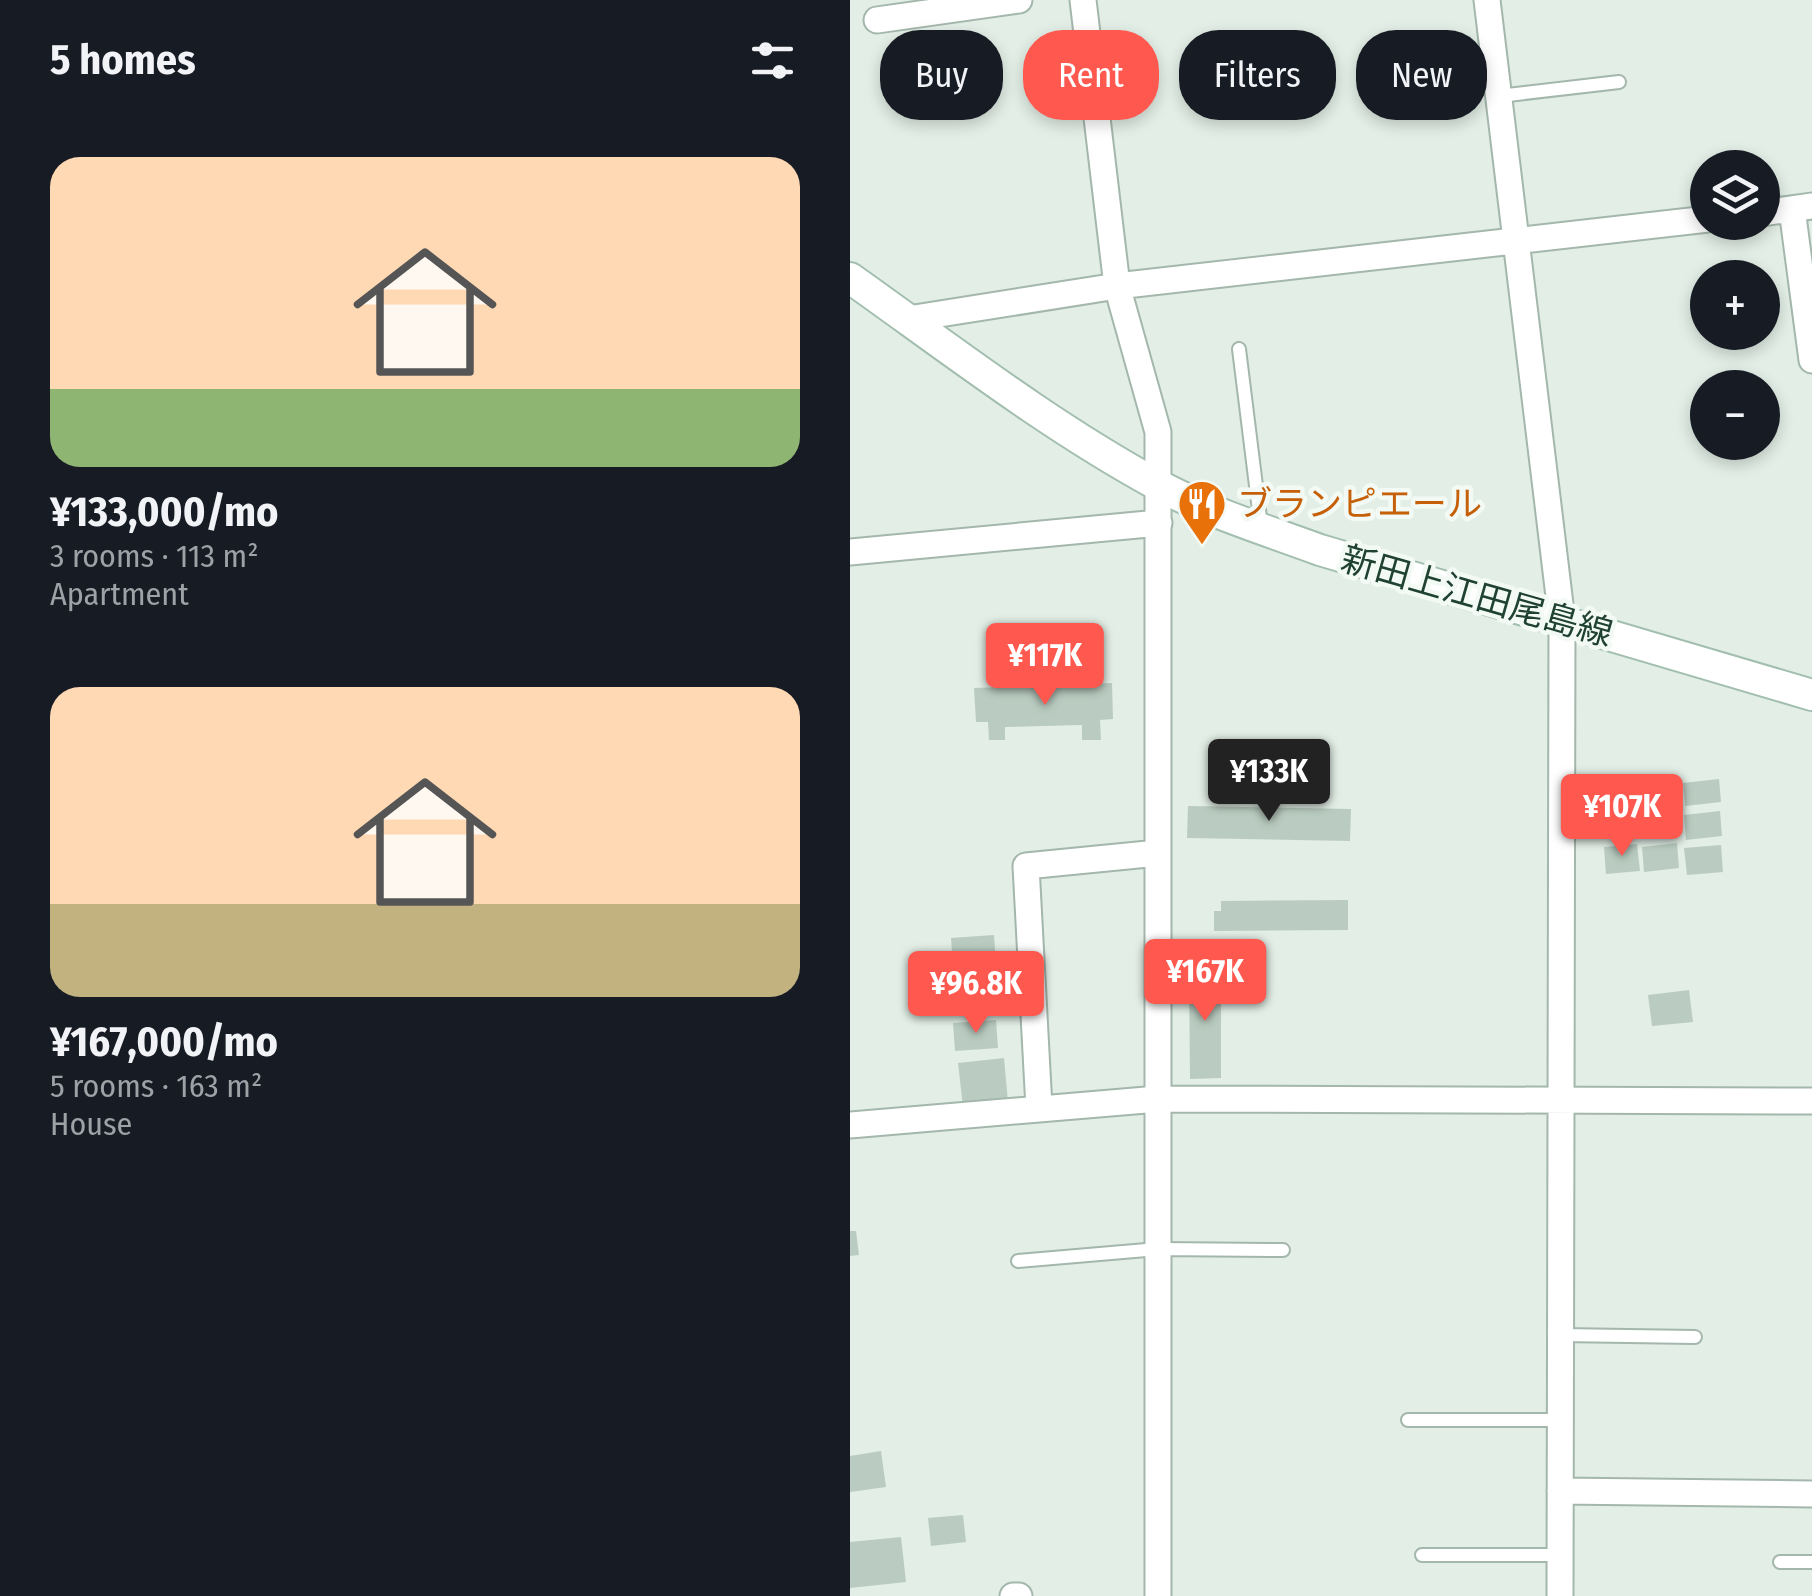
<!DOCTYPE html>
<html lang="en">
<head>
<meta charset="utf-8">
<style>
  :root { --surface:#171b24; --page:#20242c; --text:#f1f3f6; --muted:#9ea1a6; --accent:#ff584f }
  body { margin:0; font-family:"Fira Sans Condensed","Noto Sans JP",sans-serif; background:var(--page); color:var(--text); height:100vh; display:flex; flex-direction:column; font-size:38px; white-space:nowrap }
  * { box-sizing:border-box; margin:0 }
  p { font-size:32px; color:var(--muted) }
  .icon { flex:none; width:55px; height:55px; fill:none; stroke:currentColor; stroke-width:2; stroke-linecap:round; stroke-linejoin:round }
  .map { position:relative; flex:1; overflow:hidden }
  .sheet { display:flex; flex-direction:column; background:var(--surface); width:850px }
  .sheet>* { flex:none }
  .hud { position:absolute; left:30px; top:30px; width:780px; height:90px; display:flex; gap:20px }
  .fabs { position:absolute; left:840px; top:150px; display:grid; gap:20px }
  .fabs a { display:grid; place-items:center; width:90px; height:90px; border-radius:50%; background:var(--surface); box-shadow:0 5px 15px #0003; font-size:50px }
  .price { position:absolute; translate:-50% -85px; padding:0 22px; border-radius:10px; background:var(--accent); color:#fff; font-size:32px; line-height:65px; filter:drop-shadow(0 2px 5px #0008) }
  .price::after { content:''; position:absolute; left:50%; top:60px; width:30px; height:22px; margin-left:-15px; background:inherit; clip-path:polygon(0 0,100% 0,50% 100%) }
  .price.current { background:#222; color:#fff }
  ul { padding:0; list-style:none }
  li { display:grid; align-content:center; gap:20px; height:530px; padding:0 50px }
  li span { display:grid; place-items:center; height:310px; border-radius:30px; color:#555 }
  li>.icon { margin-inline-start:auto }
  span .icon { width:180px; height:180px; fill:#fffc; stroke-width:1 }
  li b { font-size:42px }
  h2 { display:flex; justify-content:space-between; align-items:center; height:120px; padding:0 50px; font-size:42px }
  .chip { padding:0 35px; border-radius:40px; background:var(--surface); box-shadow:0 5px 15px #0003; font-size:35px; line-height:90px }
  .chip.current { background:var(--accent); color:#fff }
  main { display:flex; flex:1; min-height:0 }
  .map>svg:first-child { display:block }
  .building { fill:#baccc1 }
  .lines { fill:none; stroke-linecap:round; stroke-linejoin:round }
  .service-casing { stroke:#a4b7ac; stroke-width:16 }
  .minor-casing { stroke:#a4b7ac; stroke-width:29 }
  .secondary-casing { stroke:#a2beaf; stroke-width:34 }
  .service { stroke:#fff; stroke-width:12 }
  .minor { stroke:#fff; stroke-width:25 }
  .secondary { stroke:#fff; stroke-width:30 }
  .labels { text-anchor:middle; dominant-baseline:central; stroke-width:9; stroke-linejoin:round; paint-order:stroke }
  .food-label { font-size:35px; fill:#c56008; stroke:#f3faf5; text-anchor:start }
  .street-label { font-size:35px; fill:#1f4232; stroke:#f3faf5 }
</style>
</head>
<body>
<main>
<section class="sheet">
<h2>5 homes<svg class="icon" aria-label="filters" viewBox="0 0 24 24"><path d="M4 7h16M4 17h16"/><circle cx="9" cy="7" r="2"/><circle cx="15" cy="17" r="2"/></svg></h2>
<ul>
<li><span style="background:linear-gradient(#ffd9b3 75%,#8fb573 0)"><svg class="icon" aria-label="home" viewBox="0 0 24 24"><path d="M3 11l9-7 9 7M6 9v11h12V9"/></svg></span><div><b>¥133,000/mo</b><p>3 rooms · 113 m²</p><p>Apartment</p></div></li>
<li><span style="background:linear-gradient(#ffd9b3 70%,#c2b280 0)"><svg class="icon" aria-label="home" viewBox="0 0 24 24"><path d="M3 11l9-7 9 7M6 9v11h12V9"/></svg></span><div><b>¥167,000/mo</b><p>5 rooms · 163 m²</p><p>House</p></div></li>
</ul>
</section>
<div class="map">
<svg width="962" height="1596" viewBox="0 0 962 1596">
  <rect width="100%" height="100%" fill="#e2eee6"/>
  <path class="building" d="M262,683L263,719L250,720L251,740H232V725L155,727V740H139L138,722H126L124,688Z
    M790,776L791,803L755,804V777Z
    M829,778L832,804L796,807L794,781Z
    M869,779L871,802L835,806L833,783Z
    M338,806L501,809L500,841L337,838Z
    M870,811L872,836L836,840L834,815Z
    M827,843L829,868L794,872L792,847Z
    M787,844L790,871L756,874L754,847Z
    M871,845L873,872L837,875L834,848Z
    M498,900V930L364,931V911H371V901Z
    M144,935L146,963L103,966L101,938Z
    M371,969V1078L340,1079L339,970Z
    M142,978L145,1006L102,1009L99,981Z
    M839,990L843,1022L802,1026L798,995Z
    M146,1020L148,1048L105,1051L103,1023Z
    M154,1058L158,1102L113,1107L108,1063Z
    M0,1231H6L9,1255L0,1256Z
    M31,1451L36,1487L0,1492V1456Z
    M113,1515L116,1542L81,1546L78,1518Z
    M51,1537L56,1582L0,1588V1542Z"/>
  <g class="lines">
    <g class="service-casing">
      <path id="service" d="M649,96L769,82
        M389,349L411,526
        M168,1261L308,1249L433,1250
        M710,1335L845,1337
        M558,1420H710
        M572,1555H710
        M930,1562H962"/>
    </g>
    <g class="minor-casing">
      <path id="minor" d="M233,0L267,286L308,432V1596
        M637,0L712,621L710,1596
        M27,20L169,0
        M942,209L962,360
        M912,213L962,206
        M58,319L267,286L858,219
        M0,552L309,523
        M189,1108L176,866L308,853
        M0,1125L308,1099L962,1101
        M710,1491L962,1494
        M163,1596H169"/>
    </g>
    <g class="secondary-casing">
      <path id="secondary" d="M0,278C100,349 198,425 306,484C357,512 416,530 470,550L962,695"/>
    </g>
    <use href="#service" class="service"/>
    <use href="#minor" class="minor"/>
    <use href="#secondary" class="secondary"/>
  </g>
  <defs>
    <g id="restaurant-pin" transform="scale(2.5)"><path d="M0 17L-7.5 6A9.5 9.5 0 1 1 7.5 6Z" fill="#e8710a" stroke="#f3faf5"/><path d="M-5-6h1v4h1v-4h1v4h1v-4h1v5L-1.5 .5V6h-2V.5L-5-1ZM5-6V6H3V1.5H1.5Q1.5-4 5-6Z" fill="#fff"/></g>
  </defs>
  <g fill-rule="evenodd">
    <use href="#restaurant-pin" x="352" y="504"/>
  </g>
  <g class="labels">
    <g class="food-label">
      <text x="387" y="504">ブランピエール</text>
    </g>
    <g class="street-label">
      <text transform="translate(627 596) rotate(16)">新田上江田尾島線</text>
    </g>
  </g>
</svg>
<div class="fabs">
<a><svg class="icon" aria-label="layers" viewBox="0 0 24 24"><path d="M12 4l9 5-9 5-9-5zM3 14l9 5 9-5"/></svg></a>
<a>+</a>
<a>−</a>
</div>
<b class="price" style="left:195px;top:708px">¥117K</b>
<b class="price current" style="left:419px;top:824px">¥133K</b>
<b class="price" style="left:772px;top:859px">¥107K</b>
<b class="price" style="left:355px;top:1024px">¥167K</b>
<b class="price" style="left:126px;top:1036px">¥96.8K</b>
<div class="hud">
<a class="chip">Buy</a>
<a class="chip current">Rent</a>
<a class="chip">Filters</a>
<a class="chip">New</a>
</div>
</div>
</main>
</body>
</html>
